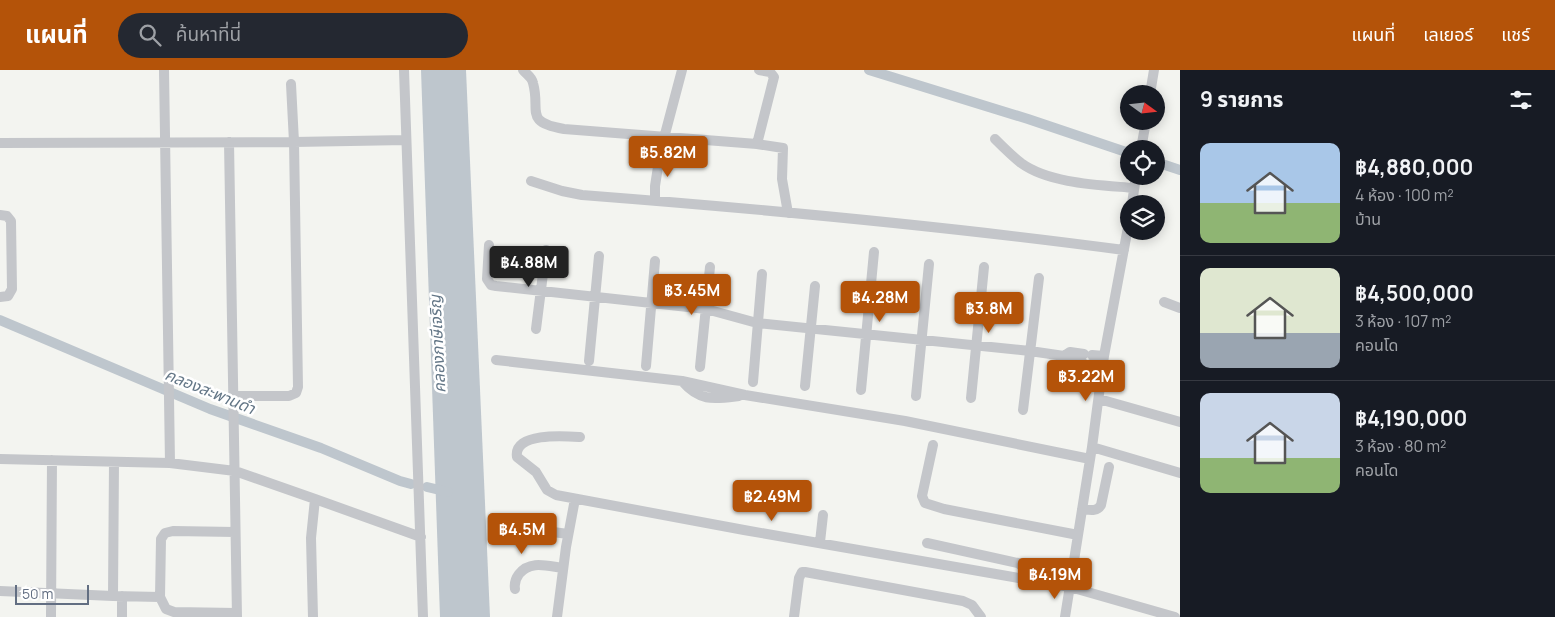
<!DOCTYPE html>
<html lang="th">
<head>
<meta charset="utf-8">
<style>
  :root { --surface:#171b24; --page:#242831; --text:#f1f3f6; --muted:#9ea1a6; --line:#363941; --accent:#b45309 }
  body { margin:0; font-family:Manrope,"Noto Sans Thai",sans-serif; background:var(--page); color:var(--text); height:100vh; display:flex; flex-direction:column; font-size:19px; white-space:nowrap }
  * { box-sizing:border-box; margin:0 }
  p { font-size:16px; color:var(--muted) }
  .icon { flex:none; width:28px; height:28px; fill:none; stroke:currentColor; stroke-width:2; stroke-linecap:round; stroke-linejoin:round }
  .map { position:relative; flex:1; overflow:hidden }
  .details { display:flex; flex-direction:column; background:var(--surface); width:375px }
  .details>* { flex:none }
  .needle { width:32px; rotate:105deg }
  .tools { position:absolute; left:1120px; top:15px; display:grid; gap:10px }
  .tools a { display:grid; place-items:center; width:45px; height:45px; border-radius:50%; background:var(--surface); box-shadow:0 2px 12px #0003; font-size:25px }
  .scale { position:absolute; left:15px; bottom:12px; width:74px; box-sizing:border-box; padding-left:5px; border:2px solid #626e82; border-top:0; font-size:14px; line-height:18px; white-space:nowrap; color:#626e82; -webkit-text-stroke:4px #fff; paint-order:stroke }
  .price { position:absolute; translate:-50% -42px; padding:0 11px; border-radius:5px; background:var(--accent); color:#fff; font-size:16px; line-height:32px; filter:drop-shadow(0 1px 2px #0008) }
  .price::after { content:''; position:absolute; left:50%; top:30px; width:15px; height:11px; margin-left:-8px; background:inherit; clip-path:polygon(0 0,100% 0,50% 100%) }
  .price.active { background:#222; color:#fff }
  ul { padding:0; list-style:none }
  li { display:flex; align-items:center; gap:15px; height:125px; padding:0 20px }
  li+li { border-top:1px solid var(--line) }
  li span { display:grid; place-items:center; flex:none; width:140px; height:100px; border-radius:10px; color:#555 }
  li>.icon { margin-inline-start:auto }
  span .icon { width:60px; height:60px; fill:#fffc; stroke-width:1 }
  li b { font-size:21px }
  h2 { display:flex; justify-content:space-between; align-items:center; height:60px; padding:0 20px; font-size:21px }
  header { display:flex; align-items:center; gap:30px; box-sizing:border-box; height:70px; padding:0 25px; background:var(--accent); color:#fff }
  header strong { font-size:24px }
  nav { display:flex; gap:28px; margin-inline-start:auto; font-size:18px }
  .search { width:350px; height:45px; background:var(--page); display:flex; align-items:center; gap:12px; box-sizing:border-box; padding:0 18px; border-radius:28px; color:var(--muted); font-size:19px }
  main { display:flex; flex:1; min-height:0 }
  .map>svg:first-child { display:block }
  .water { fill:#bec6cd }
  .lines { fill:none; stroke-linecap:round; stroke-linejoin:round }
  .canal { stroke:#bec6cd; stroke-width:10 }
  .minor { stroke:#c4c6ca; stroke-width:10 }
  .labels { text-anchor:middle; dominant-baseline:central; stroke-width:5; stroke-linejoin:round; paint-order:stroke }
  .water-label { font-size:16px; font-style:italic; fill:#637686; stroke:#fff }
</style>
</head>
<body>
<header>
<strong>แผนที่</strong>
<div class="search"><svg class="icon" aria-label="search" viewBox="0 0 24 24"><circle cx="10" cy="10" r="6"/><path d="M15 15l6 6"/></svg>ค้นหาที่นี่</div>
<nav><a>แผนที่</a><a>เลเยอร์</a><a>แชร์</a></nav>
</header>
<main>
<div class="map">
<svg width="1180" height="547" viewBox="0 0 1180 547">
  <rect width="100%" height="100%" fill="#f3f4f0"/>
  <path class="water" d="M421,0H466L490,547H440Z"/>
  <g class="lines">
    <path class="canal" d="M869,0L1028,49L1129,83
      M1156,92L1180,100
      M0,250L210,339L321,378L400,411L411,414
      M427,417L448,422"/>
    <path class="minor" d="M164,0L170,393
      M404,0L423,547
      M523,0C526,4 532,7 533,13C541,41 523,52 564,59L757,74L783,78L782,109L788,143
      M291,14L294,72L406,70
      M1150,24L1154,0
      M664,68L682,0
      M995,69C1003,77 1012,86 1021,93C1050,114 1100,115 1134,118
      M229,72L237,547
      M0,73L294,72L298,317L296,323L289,326H233
      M757,74L774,7L770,2L759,0
      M1141,79L1146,51
      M531,111L562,121L582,125C763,139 944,156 1124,180
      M655,130V116L660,84
      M1132,134L1136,106
      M0,145L7,146L11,151L12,219L8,226L0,227
      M489,175L487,209L491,215L496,216L706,239L757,253L1030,281L1064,286L1069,290L1083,293
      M1164,232L1180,238
      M536,259L546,180
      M1092,285L1104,286
      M1064,286L1070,282L1084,284
      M496,290L682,311L745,325L905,351L1090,389
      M589,291L599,186
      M1091,294L1103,297
      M646,296L655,191
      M700,297L710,197
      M682,311C700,332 714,329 739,326
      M753,312L762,204
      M805,316L815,216
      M861,320L874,182
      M916,326L929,194
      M971,328L984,197
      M1099,329L1180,352
      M1023,340L1039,208
      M580,367C565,366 513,362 517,387L536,402L547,420L556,425L744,460L1070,517L1175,547
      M933,375L922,426L925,433L944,439L1078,465
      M1092,377L1180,403
      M0,389L170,393L235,401L315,429L311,468L313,547
      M315,429L421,467
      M1082,439C1090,440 1097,442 1101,435L1109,397
      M523,458L568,464
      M235,462L173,461L165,463L161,469L160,527L166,539L174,542L236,543
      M820,472L823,445
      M927,473L1018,493L1022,496L1031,510
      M515,519C514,513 516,508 519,504C530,490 547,496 563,498
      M0,521L113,526L114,392
      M113,526L160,527
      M51,547L52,390
      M122,547V526
      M557,547L566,477L575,429
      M794,547L799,508L802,502H805L963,531L972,535L981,547
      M1065,547L1092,377L1104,286L1129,152"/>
  </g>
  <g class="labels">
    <g class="water-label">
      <text transform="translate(437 274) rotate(-93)">คลองภาษีเจริญ</text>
      <text transform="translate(210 321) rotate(22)">คลองสะพานดำ</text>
    </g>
  </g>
</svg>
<div class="tools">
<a><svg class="needle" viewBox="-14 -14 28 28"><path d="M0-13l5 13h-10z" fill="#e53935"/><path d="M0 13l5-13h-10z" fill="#9ea1a6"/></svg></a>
<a><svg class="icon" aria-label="locate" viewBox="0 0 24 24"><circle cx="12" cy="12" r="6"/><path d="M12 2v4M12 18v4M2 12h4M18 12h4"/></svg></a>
<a><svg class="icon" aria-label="layers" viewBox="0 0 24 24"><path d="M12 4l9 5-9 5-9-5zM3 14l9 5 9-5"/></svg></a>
</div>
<div class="scale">50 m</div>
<b class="price" style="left:668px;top:108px">฿5.82M</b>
<b class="price active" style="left:529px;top:218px">฿4.88M</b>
<b class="price" style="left:692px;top:246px">฿3.45M</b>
<b class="price" style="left:880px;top:253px">฿4.28M</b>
<b class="price" style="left:989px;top:264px">฿3.8M</b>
<b class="price" style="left:1086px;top:332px">฿3.22M</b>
<b class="price" style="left:772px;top:452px">฿2.49M</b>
<b class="price" style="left:522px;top:485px">฿4.5M</b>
<b class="price" style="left:1055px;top:530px">฿4.19M</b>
</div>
<section class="details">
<h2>9 รายการ<svg class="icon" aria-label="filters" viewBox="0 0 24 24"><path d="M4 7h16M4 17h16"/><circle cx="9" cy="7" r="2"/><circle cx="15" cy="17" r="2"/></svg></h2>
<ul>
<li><span style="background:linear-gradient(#a9c7e8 60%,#8fb573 0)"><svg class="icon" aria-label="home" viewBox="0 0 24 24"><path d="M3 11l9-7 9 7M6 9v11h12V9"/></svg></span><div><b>฿4,880,000</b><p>4 ห้อง · 100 m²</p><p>บ้าน</p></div></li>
<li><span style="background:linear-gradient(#dfe7d0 65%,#9aa5b1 0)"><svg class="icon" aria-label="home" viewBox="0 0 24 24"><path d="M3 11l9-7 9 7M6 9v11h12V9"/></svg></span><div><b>฿4,500,000</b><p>3 ห้อง · 107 m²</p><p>คอนโด</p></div></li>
<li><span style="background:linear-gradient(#c9d6e8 65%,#8fb573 0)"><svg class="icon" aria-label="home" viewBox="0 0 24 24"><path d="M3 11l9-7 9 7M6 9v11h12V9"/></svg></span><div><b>฿4,190,000</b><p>3 ห้อง · 80 m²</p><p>คอนโด</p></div></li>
</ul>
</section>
</main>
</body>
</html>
